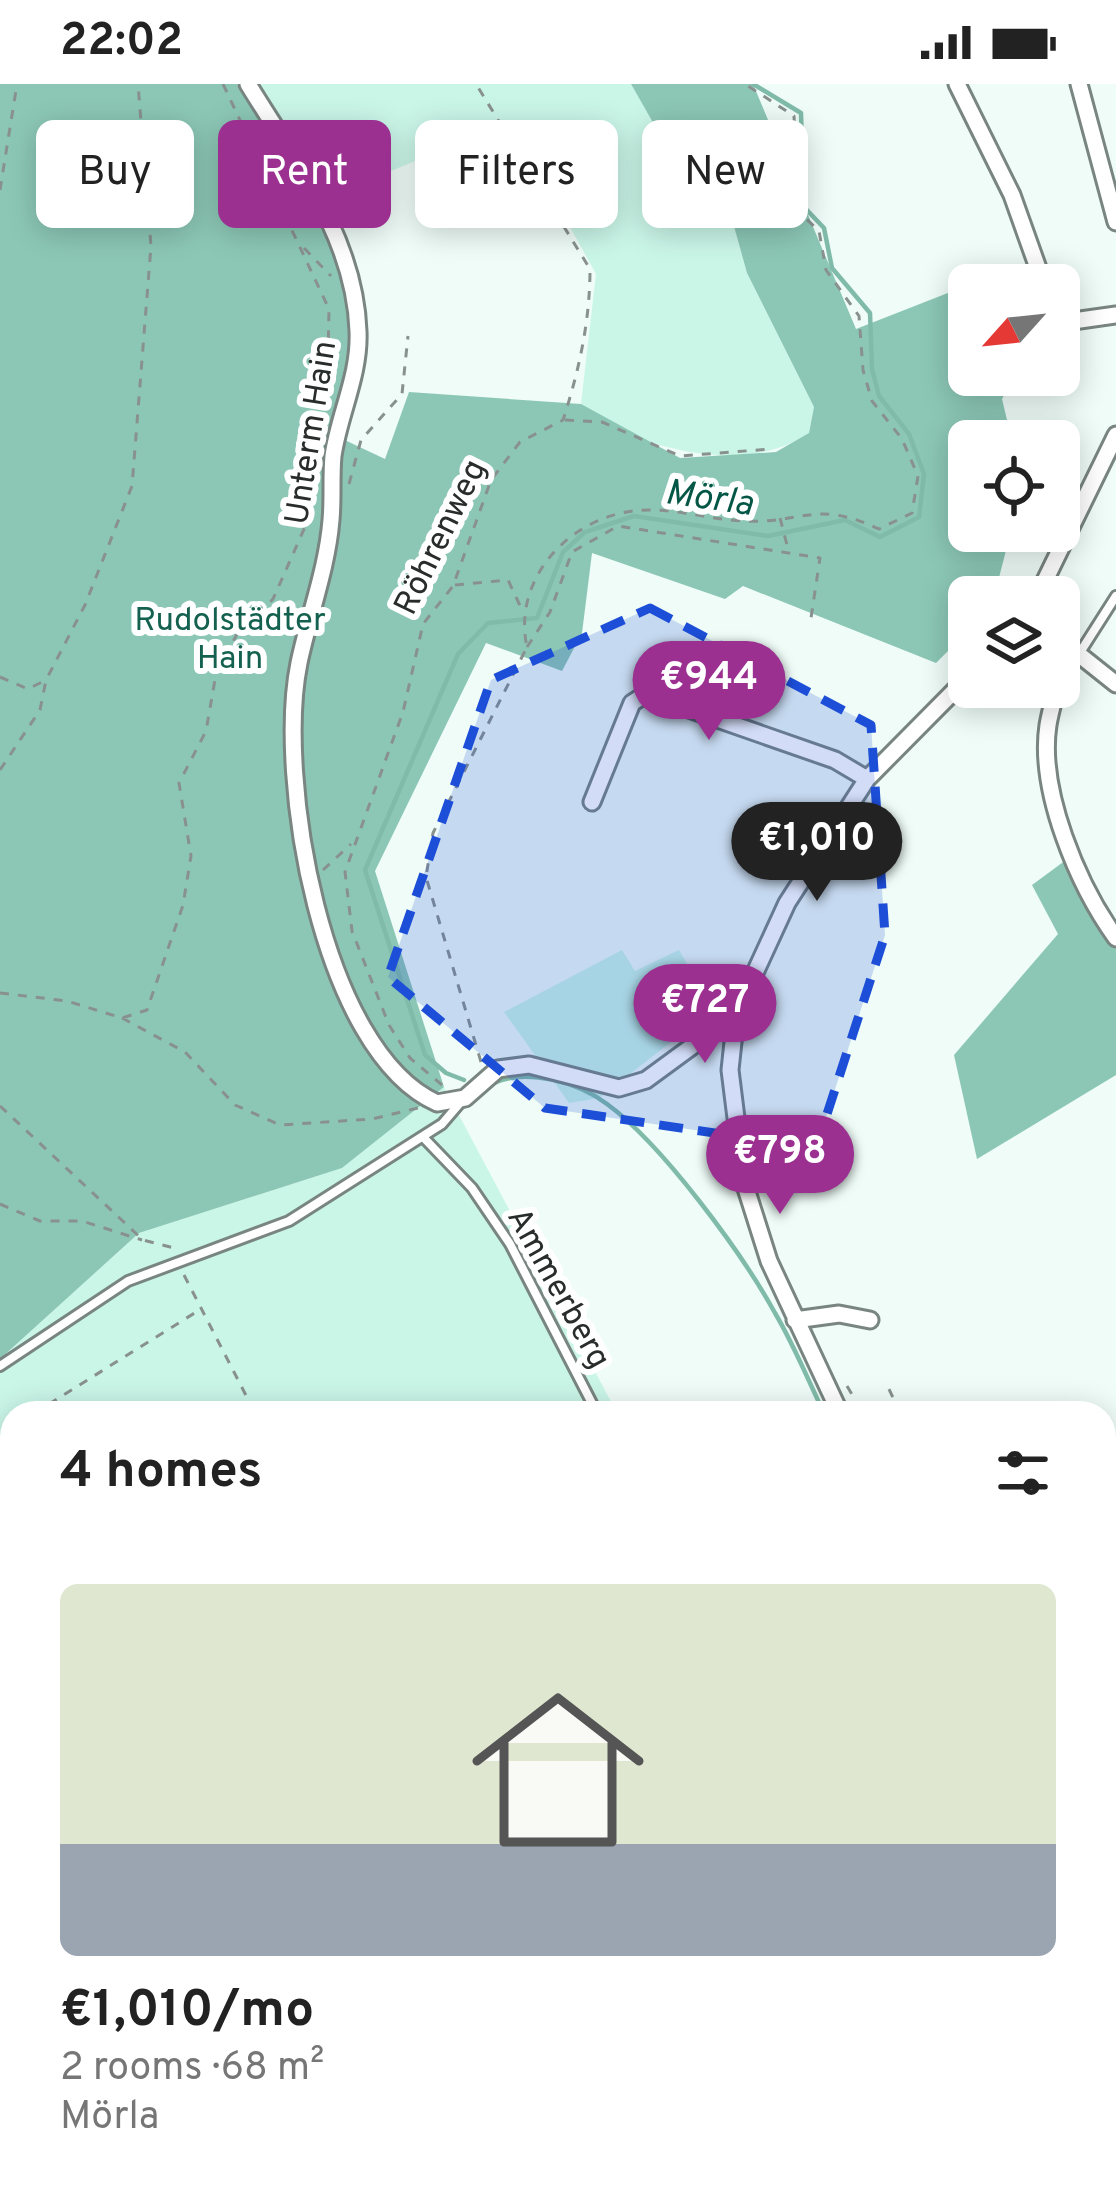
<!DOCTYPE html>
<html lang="en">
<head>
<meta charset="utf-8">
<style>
  :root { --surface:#fff; --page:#f2f2f2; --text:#222; --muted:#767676; --line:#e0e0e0; --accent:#9b3091 }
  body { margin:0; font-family:Overpass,sans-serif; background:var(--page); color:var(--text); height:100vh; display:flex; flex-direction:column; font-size:45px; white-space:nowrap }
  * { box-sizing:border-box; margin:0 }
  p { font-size:39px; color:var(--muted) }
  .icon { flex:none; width:66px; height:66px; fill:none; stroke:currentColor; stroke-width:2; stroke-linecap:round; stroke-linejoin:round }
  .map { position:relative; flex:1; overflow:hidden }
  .side { position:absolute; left:0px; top:1317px; width:1116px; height:807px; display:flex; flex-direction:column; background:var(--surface); border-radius:36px 36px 0 0; box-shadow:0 6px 30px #0003 }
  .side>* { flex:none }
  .banner { position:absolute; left:36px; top:36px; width:1044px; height:108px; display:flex; gap:24px }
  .needle { width:78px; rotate:243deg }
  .buttons { position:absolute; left:948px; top:180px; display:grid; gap:24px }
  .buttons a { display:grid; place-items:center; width:132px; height:132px; border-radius:18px; background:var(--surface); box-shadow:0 6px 30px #0003; font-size:60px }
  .price { position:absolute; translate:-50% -102px; padding:0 27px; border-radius:42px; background:var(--accent); color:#fff; font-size:39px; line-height:78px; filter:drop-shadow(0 3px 6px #0008) }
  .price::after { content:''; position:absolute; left:50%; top:72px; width:36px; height:27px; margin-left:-18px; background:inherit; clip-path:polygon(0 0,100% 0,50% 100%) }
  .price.selected { background:#222; color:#fff }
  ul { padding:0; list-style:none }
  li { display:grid; align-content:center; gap:24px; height:636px; padding:0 60px }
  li+li { border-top:3px solid var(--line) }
  li span { display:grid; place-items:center; height:372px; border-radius:18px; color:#555 }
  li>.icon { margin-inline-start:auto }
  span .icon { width:216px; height:216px; fill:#fffc; stroke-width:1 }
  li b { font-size:51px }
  h2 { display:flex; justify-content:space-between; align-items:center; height:144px; padding:0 60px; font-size:51px }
  .chip { padding:0 42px; border-radius:18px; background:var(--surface); box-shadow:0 6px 30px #0003; font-size:42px; line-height:108px }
  .chip.selected { background:var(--accent); color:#fff }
  .status { display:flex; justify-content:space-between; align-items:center; height:84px; padding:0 60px; background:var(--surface); direction:ltr }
  .status svg { height:33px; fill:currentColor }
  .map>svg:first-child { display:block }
  .green { fill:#caf6e8 }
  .forest { fill:#8cc7b5 }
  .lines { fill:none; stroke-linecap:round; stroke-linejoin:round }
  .stream { stroke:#80bba9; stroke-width:4.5 }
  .service-casing { stroke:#798581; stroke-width:14 }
  .minor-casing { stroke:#798581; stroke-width:21 }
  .path { stroke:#89918e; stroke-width:3; stroke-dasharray:9 9; stroke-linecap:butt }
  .service { stroke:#fff; stroke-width:8 }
  .minor { stroke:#fff; stroke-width:15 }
  .marked { fill:#1d4ed8; fill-opacity:0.2; stroke:#1d4ed8; stroke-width:9; stroke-dasharray:24 15; stroke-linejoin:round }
  .labels { text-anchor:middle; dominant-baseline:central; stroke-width:12; stroke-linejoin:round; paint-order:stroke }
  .street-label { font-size:33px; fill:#282c2b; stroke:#fff }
  .park-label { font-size:33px; fill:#15614f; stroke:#fff }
  .water-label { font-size:36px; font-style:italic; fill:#045746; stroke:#fff }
</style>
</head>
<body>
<div class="status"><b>22:02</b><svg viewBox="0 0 49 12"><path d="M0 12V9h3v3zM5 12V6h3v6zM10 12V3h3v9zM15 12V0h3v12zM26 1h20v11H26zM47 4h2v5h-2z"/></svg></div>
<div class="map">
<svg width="1116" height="2123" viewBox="0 0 1116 2123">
  <rect width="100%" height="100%" fill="#effcf7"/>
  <path class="green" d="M257,0H631L660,51L708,84L728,121L747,189L814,323L809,349C748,392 635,367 581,320L596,190L512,38L324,114Z
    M622,866L635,887L679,866L704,908L689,944L599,1014L569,1019L504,928Z
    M444,1003L617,1329H12V1755L0,1751V1275L139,1149L342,1084Z
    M302,2112H523L522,2123H305Z
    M669,2112H990L993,2123H680Z"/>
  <path class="forest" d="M0,0H237C281,75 342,153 353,242C358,278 343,316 334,351L385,375L409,308L581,320L680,374L776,368L809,349L814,323L747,189L728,121L693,69L660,51L631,0H753L856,245L1004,187L1007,201H969V291H1015L1002,315L1012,357H969V447H1011L994,513H969V546L936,579L743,502L725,515L592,469L582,549L562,587L486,559L375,787L444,1003L342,1084L139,1149L0,1275Z
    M1066,776L1116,865V991L977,1075L954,971L1058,850L1032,801Z
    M0,1751L12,1755V1869L0,1864Z
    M0,1932L12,1937V2112H302L305,2123H0Z"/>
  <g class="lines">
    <path class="stream" d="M464,996L446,989L425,971L365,786L458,570L488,539L537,534L563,468L585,448L634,432L768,452L845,436L880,453L919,433L924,390L909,350L879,312L872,285L870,229L832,184L824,144L804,123L801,29L753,0
      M494,999C527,984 578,998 607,1020C662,1060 742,1169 775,1229C794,1261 808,1296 824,1329"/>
    <g class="service-casing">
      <path id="service" d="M1079,570L1116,512
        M423,1053L472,1104L510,1160L597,1329
        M0,1282L128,1197L289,1137L442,1040L460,1019
        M0,1647L12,1645"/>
    </g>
    <g class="minor-casing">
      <path id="minor" d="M248,0C295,77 355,154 358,247C360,291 339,330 333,372C331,393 333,415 331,436C327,485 309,531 299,579C276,691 321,967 437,1019L465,1014L498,985L529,981L619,1004L646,996L736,930
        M957,0L1012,111L1044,201
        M1079,0L1116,138
        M1059,239L1116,231
        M1037,513L1116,351
        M1062,557L1116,600
        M1063,558C1064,589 1053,612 1048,641C1038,707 1078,801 1116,854
        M592,718L632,619L646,610L835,676L867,695
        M795,1236L839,1230L870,1236
        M840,1329L769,1177L744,1098L730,986L736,930L787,819L867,695L969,592"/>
    </g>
    <path class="path" d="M223,0L329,225L327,323
      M0,106L17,0
      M304,164L331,192
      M565,336L602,338L680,372L771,365
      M349,400L361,356L402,310L408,252
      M780,434L788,465
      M455,501L508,496L523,528
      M527,563L550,528L572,468L618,442L820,474L811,534
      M0,593L28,605L44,597
      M0,686L40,626L46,596L85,521L132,402L151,162L138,0
      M323,786L351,760
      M0,909L67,917L122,934L147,926L183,821L191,772L179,699L206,647L216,590L237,550L273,515L305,443L315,391
      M122,934L185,968L235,1021L280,1041L372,1035L418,1024
      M481,978L426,793L433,749L527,563C512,496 568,435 633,427C668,422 709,436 744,437C803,440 815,415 879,445L912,429L918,392L902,355L872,317L863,286L859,232L826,186L819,147L798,127L794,32L745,0
      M442,1001L410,974L389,941L352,847L345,788L403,628L423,540L453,502L491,396L520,358L563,336C579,287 590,237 590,185L476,0
      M0,1022L143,1156L178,1165
      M0,1120L40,1137H82L142,1156
      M184,1191L253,1325
      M847,1302L863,1329
      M889,1305L900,1329
      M49,1320L201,1225
      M1104,1403L1116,1412
      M0,1533H12
      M0,1719L12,1724
      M0,1857L12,1862
      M0,2033L12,2038
      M988,2112L990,2123
      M531,2123L533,2112"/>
    <use href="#service" class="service"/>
    <use href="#minor" class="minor"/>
  </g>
  <path class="marked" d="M650,524L871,641L885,851L816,1064L545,1024L388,893L491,596Z"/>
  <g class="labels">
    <g class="street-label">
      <text transform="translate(313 349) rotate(-81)">Unterm Hain</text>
      <text transform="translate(442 454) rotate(-64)">Röhrenweg</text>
      <text transform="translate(557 1205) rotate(61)">Ammerberg</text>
    </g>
    <g class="park-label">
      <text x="230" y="538">Rudolstädter<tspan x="230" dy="38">Hain</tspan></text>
    </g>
    <g class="water-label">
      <text transform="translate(709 416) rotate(8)">Mörla</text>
    </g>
  </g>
</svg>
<div class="buttons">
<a><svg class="needle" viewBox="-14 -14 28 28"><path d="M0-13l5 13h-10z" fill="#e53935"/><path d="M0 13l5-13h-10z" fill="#767676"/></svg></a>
<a><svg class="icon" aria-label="locate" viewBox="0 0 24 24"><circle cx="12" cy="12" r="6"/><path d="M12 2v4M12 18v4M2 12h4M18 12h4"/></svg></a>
<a><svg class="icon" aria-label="layers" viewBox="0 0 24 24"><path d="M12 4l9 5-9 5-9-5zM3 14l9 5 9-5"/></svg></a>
</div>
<b class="price" style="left:709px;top:659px">€944</b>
<b class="price selected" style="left:817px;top:820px">€1,010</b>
<b class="price" style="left:705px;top:982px">€727</b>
<b class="price" style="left:780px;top:1133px">€798</b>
<div class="banner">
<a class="chip">Buy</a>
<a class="chip selected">Rent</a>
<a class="chip">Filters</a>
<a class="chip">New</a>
</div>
<section class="side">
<h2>4 homes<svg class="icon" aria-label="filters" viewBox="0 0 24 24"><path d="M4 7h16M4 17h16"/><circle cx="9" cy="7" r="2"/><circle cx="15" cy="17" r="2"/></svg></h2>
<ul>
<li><span style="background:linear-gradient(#dfe7d0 70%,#9aa5b1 0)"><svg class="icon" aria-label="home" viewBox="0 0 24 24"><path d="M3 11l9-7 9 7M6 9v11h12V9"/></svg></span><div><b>€1,010/mo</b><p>2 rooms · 68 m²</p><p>Mörla</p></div></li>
</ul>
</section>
</div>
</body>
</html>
